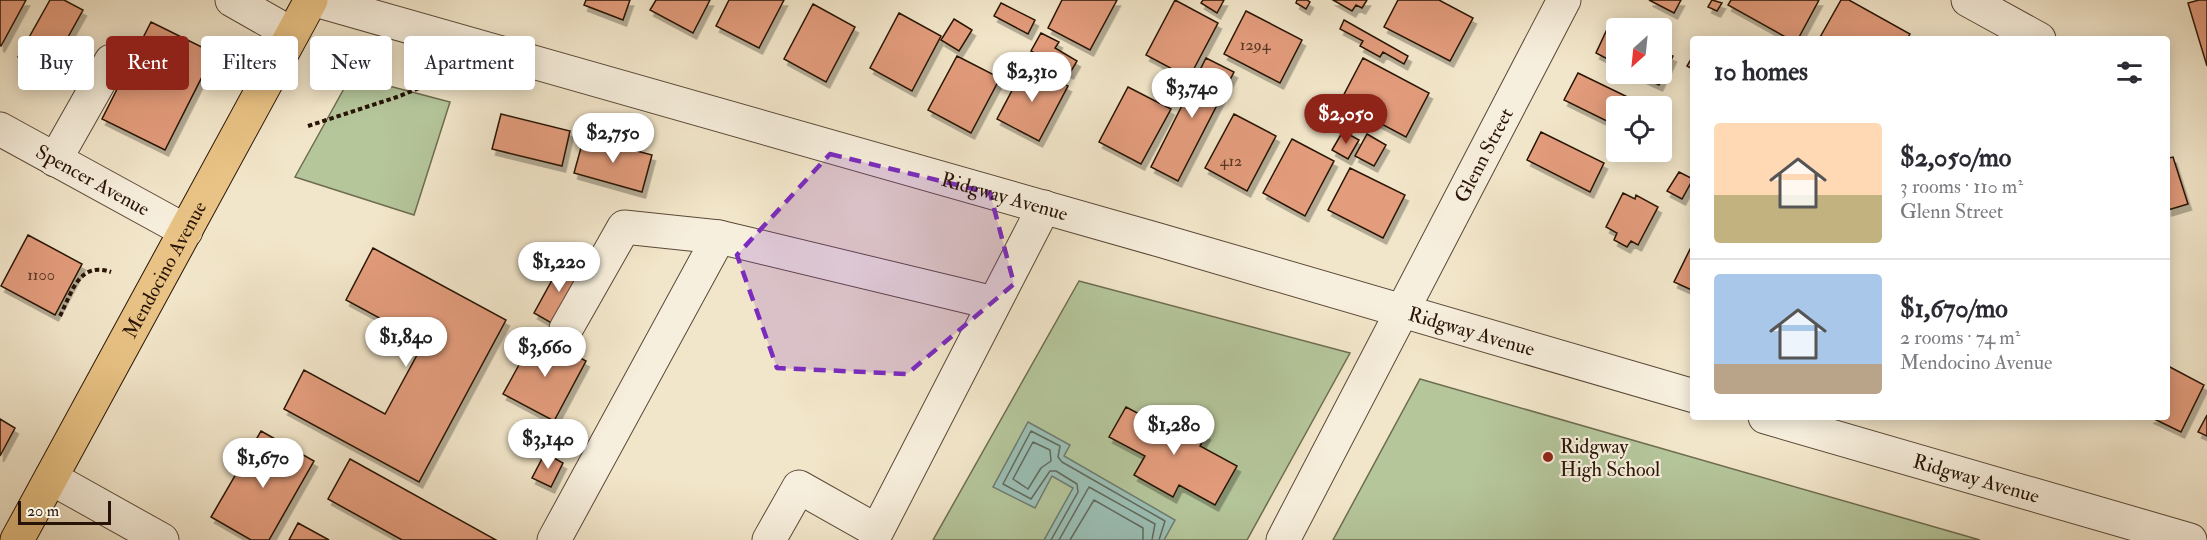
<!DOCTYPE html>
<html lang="en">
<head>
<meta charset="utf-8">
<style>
  :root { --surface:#fff; --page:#f7f7f7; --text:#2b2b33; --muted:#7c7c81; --line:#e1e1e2; --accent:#8f2418 }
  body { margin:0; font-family:"IM FELL Double Pica",serif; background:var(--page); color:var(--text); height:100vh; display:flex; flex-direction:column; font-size:22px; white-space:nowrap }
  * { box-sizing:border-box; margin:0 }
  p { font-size:20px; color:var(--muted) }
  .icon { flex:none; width:33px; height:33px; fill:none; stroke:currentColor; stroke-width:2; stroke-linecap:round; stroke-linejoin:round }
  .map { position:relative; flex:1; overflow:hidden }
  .panel { position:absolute; left:1690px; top:36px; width:480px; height:384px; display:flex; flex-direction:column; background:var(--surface); border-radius:6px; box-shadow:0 3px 15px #0003 }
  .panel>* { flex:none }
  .top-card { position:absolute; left:18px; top:36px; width:570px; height:54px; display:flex; gap:12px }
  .needle { width:39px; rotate:207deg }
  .tools { position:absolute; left:1606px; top:18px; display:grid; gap:12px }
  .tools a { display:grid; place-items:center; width:66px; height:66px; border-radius:6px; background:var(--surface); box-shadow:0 3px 15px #0003; font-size:30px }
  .scale { position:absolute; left:18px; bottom:15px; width:93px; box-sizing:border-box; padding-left:6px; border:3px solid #281406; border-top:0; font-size:16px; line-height:21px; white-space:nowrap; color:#281406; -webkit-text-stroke:4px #f7efdd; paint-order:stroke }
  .price { position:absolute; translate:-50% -51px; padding:0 14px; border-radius:21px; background:#fff; color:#222; font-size:20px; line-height:39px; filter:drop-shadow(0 2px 3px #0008) }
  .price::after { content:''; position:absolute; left:50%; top:36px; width:18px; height:14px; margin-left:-9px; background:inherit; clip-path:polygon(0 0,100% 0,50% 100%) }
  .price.active { background:var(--accent); color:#fff }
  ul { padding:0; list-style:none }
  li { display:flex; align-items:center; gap:18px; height:150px; padding:0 24px }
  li+li { border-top:2px solid var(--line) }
  li span { display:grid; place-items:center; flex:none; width:168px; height:120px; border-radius:6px; color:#555 }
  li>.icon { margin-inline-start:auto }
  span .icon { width:72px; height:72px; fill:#fffc; stroke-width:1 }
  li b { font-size:26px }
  h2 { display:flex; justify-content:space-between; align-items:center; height:72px; padding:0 24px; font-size:26px }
  .chip { padding:0 21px; border-radius:6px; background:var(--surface); box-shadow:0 3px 15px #0003; font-size:21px; line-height:54px }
  .chip.active { background:var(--accent); color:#fff }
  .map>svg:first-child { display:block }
  .green { fill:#b5c69b; stroke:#6e6d50; stroke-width:1.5 }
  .water { fill:#9bc0b6; stroke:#6d7b70; stroke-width:1.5 }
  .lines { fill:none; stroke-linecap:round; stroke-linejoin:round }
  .shore { stroke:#626a5e; stroke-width:1.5 }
  .building { fill:#e39c7c; stroke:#281406; stroke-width:1.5; filter:url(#shadow) }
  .minor-casing { stroke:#5a4837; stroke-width:35 }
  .major-casing { stroke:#281406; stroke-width:35 }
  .path { stroke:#281406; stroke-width:4; stroke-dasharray:4.5 3; stroke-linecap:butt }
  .minor { stroke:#f7efdd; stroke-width:33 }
  .major { stroke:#e9c385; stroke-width:33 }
  .marked { fill:#7b2cbf; fill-opacity:0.2; stroke:#7b2cbf; stroke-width:4.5; stroke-dasharray:12 8; stroke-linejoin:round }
  .poi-dot { fill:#8f2418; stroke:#f7efdd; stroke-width:2 }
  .labels { text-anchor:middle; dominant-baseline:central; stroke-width:4.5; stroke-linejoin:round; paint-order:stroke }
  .number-label { font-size:16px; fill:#573624 }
  .street-label { font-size:20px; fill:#281406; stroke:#f7efdd }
  .poi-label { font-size:20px; fill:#281406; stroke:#f7efdd; text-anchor:start }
</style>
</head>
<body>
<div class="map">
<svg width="2207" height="540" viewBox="0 0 2207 540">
  <defs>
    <filter id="shadow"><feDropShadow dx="3.5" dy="6" stdDeviation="0" flood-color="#0004"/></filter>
  </defs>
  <rect width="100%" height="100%" fill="#f2e6ca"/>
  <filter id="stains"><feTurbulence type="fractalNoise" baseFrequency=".00333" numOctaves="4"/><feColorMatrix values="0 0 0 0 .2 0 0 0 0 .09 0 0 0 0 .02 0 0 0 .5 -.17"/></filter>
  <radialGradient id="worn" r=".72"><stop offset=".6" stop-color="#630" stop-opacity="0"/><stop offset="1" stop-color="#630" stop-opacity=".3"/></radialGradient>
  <path class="green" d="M351,76L450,102L414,215L295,177Z
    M1079,281L1350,353L1247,540H933Z
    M1420,379L1980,540H1333Z"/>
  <path class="water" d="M1028,422L1070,445L1064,456L1175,520L1164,540H1044L1073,488L1052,476L1035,508L993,487Z"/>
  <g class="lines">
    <path class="shore" d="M1033,442L1050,450L1051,461L1041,468L1028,489L1013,479Z
      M1051,540L1078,492L1077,484L1056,471H1050L1031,499L1003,484L1031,431L1060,446L1058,457L1062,462L1165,521L1159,540
      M1059,540L1089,487L1155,524L1152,540
      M1070,540L1094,500L1143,528V540"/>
  </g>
  <path class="building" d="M0,0H26L1,46L0,45Z
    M50,0H64L83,10L48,73L18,57Z
    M586,0H630L623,20L584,5Z
    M656,0H710L693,33L650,10Z
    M729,0H784L759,48L716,26Z
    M1062,0H1117L1090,50L1048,28Z
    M1175,0L1218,23L1189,78L1146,55Z
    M1203,0H1224L1217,13L1201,3Z
    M1297,0H1307L1310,2L1306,9L1296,3Z
    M1333,0H1367L1362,8L1356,5L1352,11Z
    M1398,0H1439L1473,18L1450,61L1384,27Z
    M1649,0H1681L1674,13Z
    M1712,0L1722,3L1717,11L1708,7Z
    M1731,0H1819L1798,39H1789L1728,5Z
    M1841,0H1849L1910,34L1907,39H1819Z
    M2199,0H2207V66L2188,3Z
    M1001,3L1035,20L1028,34L994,16Z
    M813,4L855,27L826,82L784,59Z
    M1246,11L1302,40L1280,83L1224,54Z
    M899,13L941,36L912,91L870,68Z
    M954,19L972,30L959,51L941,40Z
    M1344,20L1408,56L1404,64L1383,52L1380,57L1360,46L1363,41L1340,29Z
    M151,22L214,53L165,150L102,119Z
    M1609,25L1617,29V64L1596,53Z
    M1041,33L1059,42L1055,48L1077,61L1070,73L1031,51Z
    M1662,51L1673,56L1659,85L1636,74H1662Z
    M1694,54V70L1687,66Z
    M957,56L1000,78L971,133L928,110Z
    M1206,58L1234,72L1178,181L1151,167Z
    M1363,58L1429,93L1406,137L1340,102Z
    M1026,64L1068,86L1039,141L997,119Z
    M1578,73L1642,104L1640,106H1617V126L1564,100Z
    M1161,74L1180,84L1172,99L1153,89Z
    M1128,87L1171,109L1141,164L1099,142Z
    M501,114L570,131L562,166L492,149Z
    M1234,114L1276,136L1247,191L1205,168Z
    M1343,131L1359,140L1348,159L1332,150Z
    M1541,132L1604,163L1590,192L1527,160Z
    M1367,134L1386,145L1374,166L1355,156Z
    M584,137L652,155L642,192L574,173Z
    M1292,139L1334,161L1305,216L1263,193Z
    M2173,157L2188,204L2168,210V158Z
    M1350,168L1405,195L1383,238L1328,210Z
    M1679,172L1693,179L1682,199L1667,191Z
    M1623,193L1635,199L1636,195L1658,207L1638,245L1631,241L1627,247L1614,240L1617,233L1606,227Z
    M28,235L82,264L55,315L1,286Z
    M1694,241V291L1674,282Z
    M373,248L506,320L419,482L284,409L304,370L385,414L424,342L346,300Z
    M562,262L584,273L555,325L534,313Z
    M536,334L586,361L554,421L503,394Z
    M2168,366L2204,385L2181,432L2150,417H2168Z
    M1126,407L1160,425L1168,413L1207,434L1200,446L1237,466L1215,505L1179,485L1173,497L1134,475L1145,456L1109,437Z
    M2207,415V436L2198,432Z
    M0,419L15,428L0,456Z
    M261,431L314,461L269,540H251L211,517Z
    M545,453L563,463L551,487L532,478Z
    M350,459L496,540H402L328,499Z
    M298,523L329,540H289Z"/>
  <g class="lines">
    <g class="minor-casing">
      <g id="minor">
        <path d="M232,0L292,34"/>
        <path id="s1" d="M315,0L1159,240L1694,396"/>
        <path d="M1968,0L2039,39"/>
        <path id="s2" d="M0,129L186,231"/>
        <path d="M55,160L111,61"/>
        <path d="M566,329L624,227L719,237"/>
        <path id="s3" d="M1765,417L2190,540"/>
        <path d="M51,478L162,540"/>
        <path d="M554,540L719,237L994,303"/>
        <path d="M769,540L799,487L877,531L1044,207"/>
        <path id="s4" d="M1283,540L1564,0"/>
      </g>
    </g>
    <g class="major-casing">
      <g id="major">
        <path id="s5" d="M17,540L311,0"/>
      </g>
    </g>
    <path class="path" d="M308,126L397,97L454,74
      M60,316C72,292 79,261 111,272"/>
    <use href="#minor" class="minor"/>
    <use href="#major" class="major"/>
  </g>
  <path class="marked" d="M830,154L990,193L1014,284L907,374L777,368L737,255Z"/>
  <circle class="poi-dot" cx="1548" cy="457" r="6"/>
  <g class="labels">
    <g class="number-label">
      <text x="1255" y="45">1294</text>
      <text x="1231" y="161">412</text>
      <text x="41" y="275">1100</text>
    </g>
    <g class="street-label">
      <text stroke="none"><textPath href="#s4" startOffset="434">Glenn Street</textPath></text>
      <text stroke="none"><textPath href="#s2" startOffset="106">Spencer Avenue</textPath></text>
      <text stroke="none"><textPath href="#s1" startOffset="717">Ridgway Avenue</textPath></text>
      <text stroke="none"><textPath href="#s5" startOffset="308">Mendocino Avenue</textPath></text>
      <text stroke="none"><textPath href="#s1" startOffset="1203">Ridgway Avenue</textPath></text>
      <text stroke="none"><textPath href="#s3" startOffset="220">Ridgway Avenue</textPath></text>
    </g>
    <g class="poi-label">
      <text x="1560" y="446">Ridgway<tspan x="1560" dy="23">High School</tspan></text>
    </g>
  </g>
  <rect width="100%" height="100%" filter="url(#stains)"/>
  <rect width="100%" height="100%" fill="url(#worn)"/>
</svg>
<div class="tools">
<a><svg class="needle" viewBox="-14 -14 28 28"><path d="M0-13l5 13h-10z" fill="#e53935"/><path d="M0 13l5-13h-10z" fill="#7c7c81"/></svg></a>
<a><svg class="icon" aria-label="locate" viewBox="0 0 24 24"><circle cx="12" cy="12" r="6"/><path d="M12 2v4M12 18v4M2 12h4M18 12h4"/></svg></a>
</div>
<div class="scale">20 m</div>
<b class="price" style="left:1032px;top:103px">$2,310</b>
<b class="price" style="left:1192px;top:119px">$3,740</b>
<b class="price active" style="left:1346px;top:145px">$2,050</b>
<b class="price" style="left:613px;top:164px">$2,750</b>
<b class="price" style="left:559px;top:293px">$1,220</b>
<b class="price" style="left:406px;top:368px">$1,840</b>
<b class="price" style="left:545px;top:378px">$3,660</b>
<b class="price" style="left:1174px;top:456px">$1,280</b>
<b class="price" style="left:548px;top:470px">$3,140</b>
<b class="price" style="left:263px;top:489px">$1,670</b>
<div class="top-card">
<a class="chip">Buy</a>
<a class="chip active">Rent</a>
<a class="chip">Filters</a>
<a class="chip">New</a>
<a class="chip">Apartment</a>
</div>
<section class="panel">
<h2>10 homes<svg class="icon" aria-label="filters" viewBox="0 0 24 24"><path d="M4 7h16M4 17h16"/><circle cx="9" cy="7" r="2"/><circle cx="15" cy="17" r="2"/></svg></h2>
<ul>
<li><span style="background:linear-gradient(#ffd9b3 60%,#c2b280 0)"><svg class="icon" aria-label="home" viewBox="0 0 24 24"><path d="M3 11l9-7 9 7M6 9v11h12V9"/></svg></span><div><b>$2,050/mo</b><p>3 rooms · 110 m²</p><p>Glenn Street</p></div></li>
<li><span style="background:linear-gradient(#a9c7e8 75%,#b9a48a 0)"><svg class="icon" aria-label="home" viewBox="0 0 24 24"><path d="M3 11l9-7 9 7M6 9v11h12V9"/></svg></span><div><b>$1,670/mo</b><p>2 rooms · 74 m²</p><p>Mendocino Avenue</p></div></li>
</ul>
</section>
</div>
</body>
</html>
